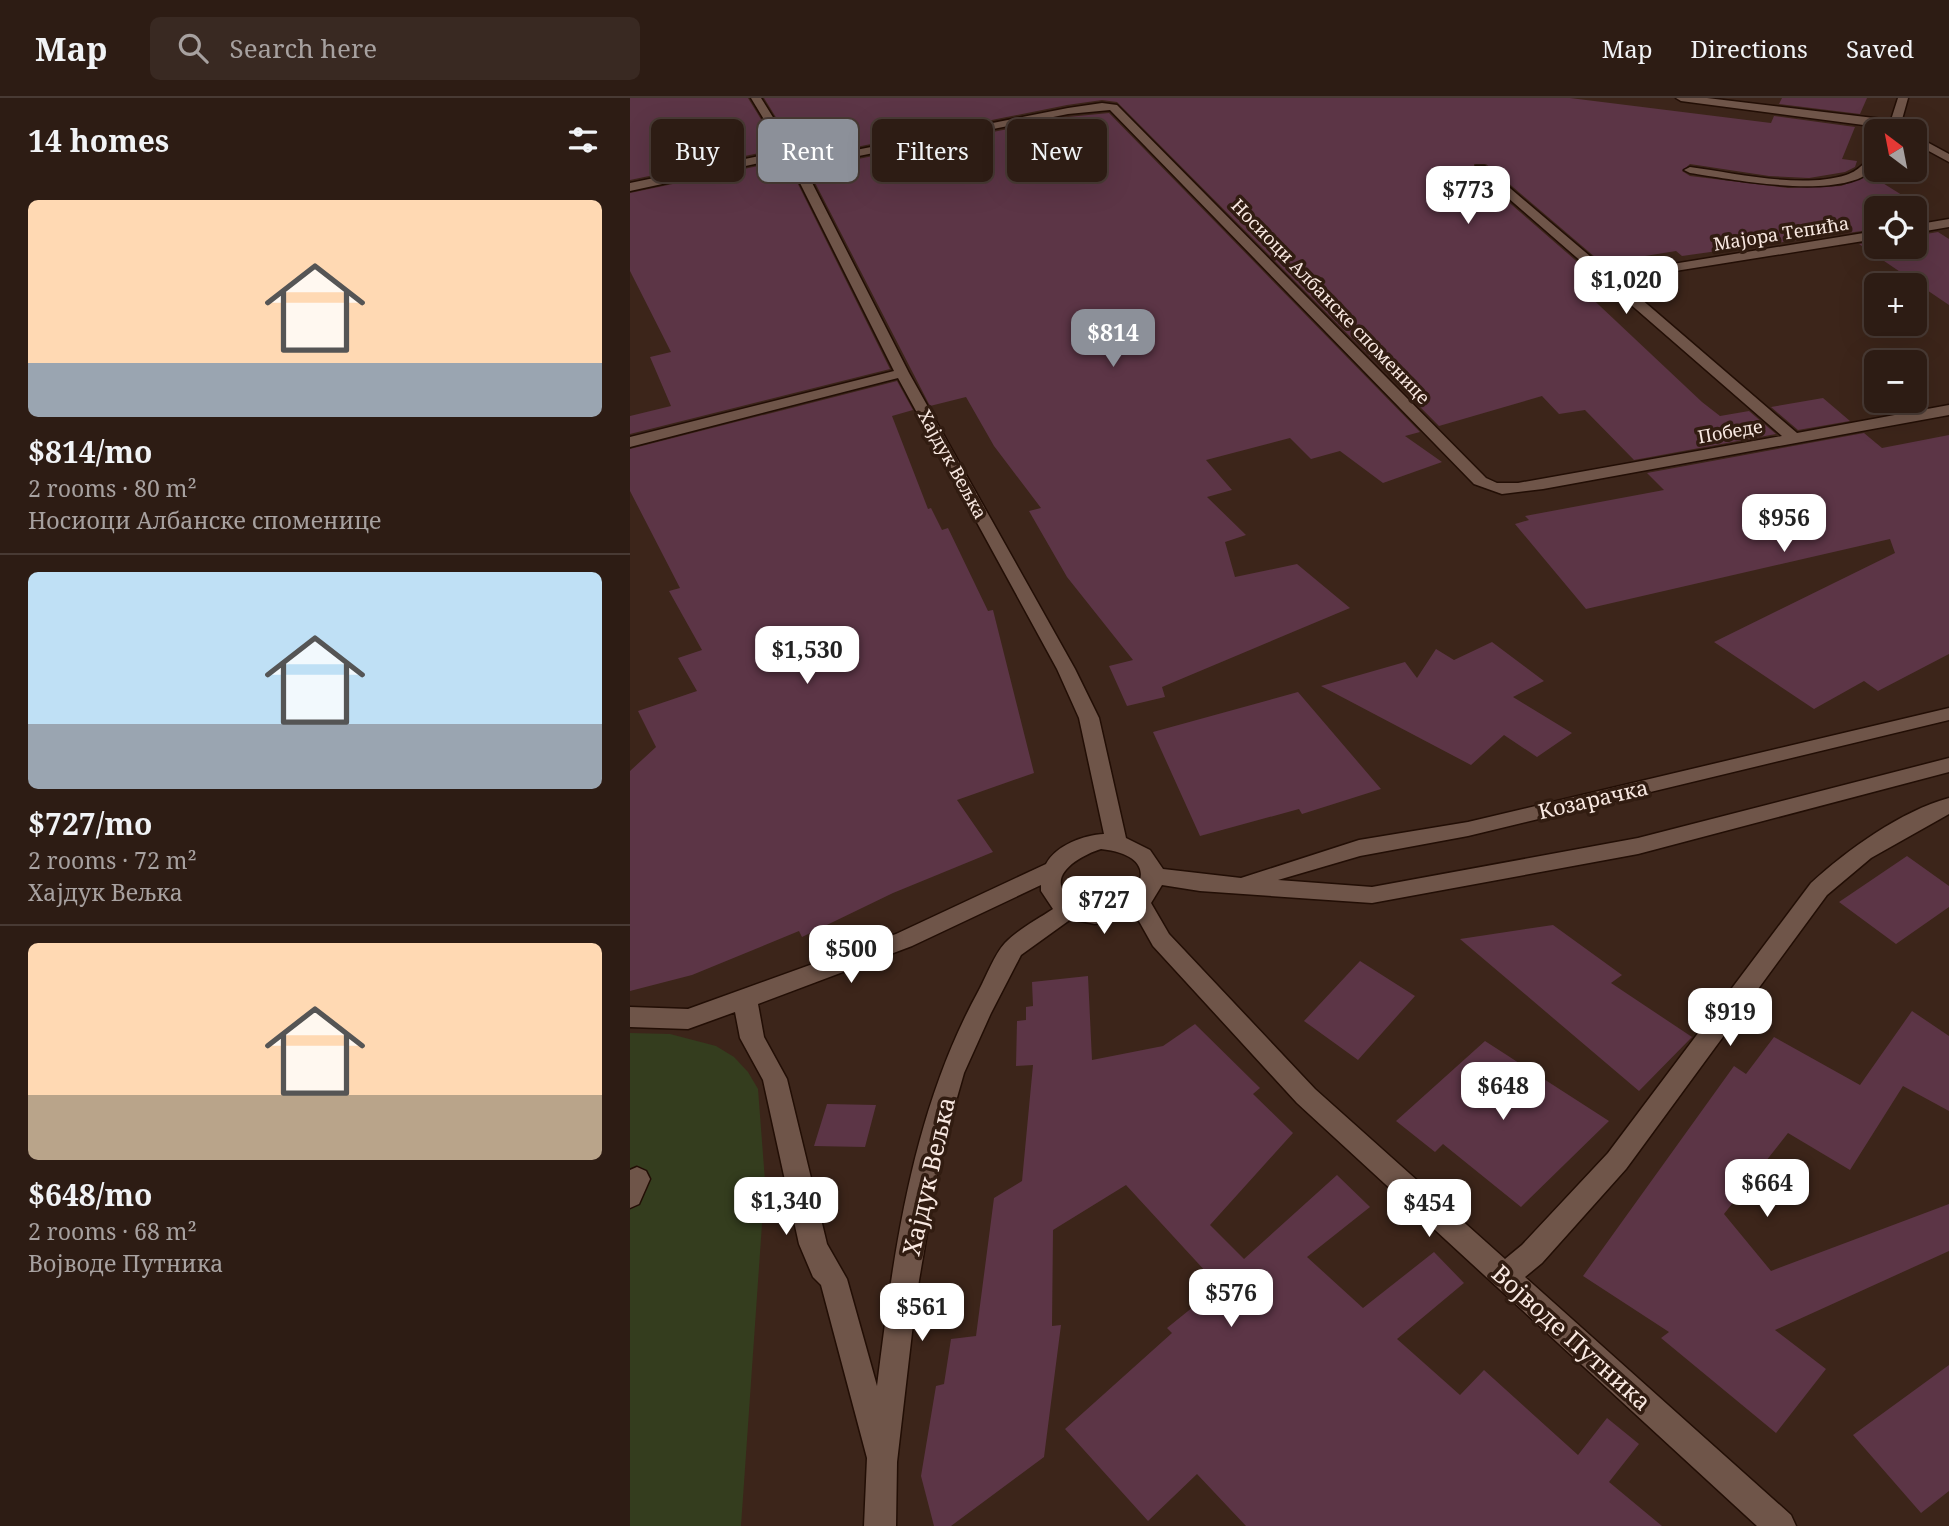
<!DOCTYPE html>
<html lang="en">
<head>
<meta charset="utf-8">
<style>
  :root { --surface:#2d1c14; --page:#392922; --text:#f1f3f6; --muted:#a7a1a0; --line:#483a34; --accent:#8c9099 }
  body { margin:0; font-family:"Noto Serif",serif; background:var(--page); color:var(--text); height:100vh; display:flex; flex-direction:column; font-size:26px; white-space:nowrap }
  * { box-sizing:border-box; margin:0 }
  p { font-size:23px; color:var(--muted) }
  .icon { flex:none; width:38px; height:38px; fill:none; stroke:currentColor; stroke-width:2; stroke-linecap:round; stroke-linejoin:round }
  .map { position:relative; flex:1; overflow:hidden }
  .panel { display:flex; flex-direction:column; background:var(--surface); width:630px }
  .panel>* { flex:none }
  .guide { position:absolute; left:21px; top:21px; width:665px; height:63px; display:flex; gap:14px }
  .needle { width:46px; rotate:328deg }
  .controls { position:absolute; left:1234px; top:21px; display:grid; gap:14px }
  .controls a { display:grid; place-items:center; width:63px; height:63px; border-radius:10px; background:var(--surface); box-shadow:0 7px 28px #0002,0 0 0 2px var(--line); font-size:35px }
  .price { position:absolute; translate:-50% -60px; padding:0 16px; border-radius:14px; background:#fff; color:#222; font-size:23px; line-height:46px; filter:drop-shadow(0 2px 4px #0008) }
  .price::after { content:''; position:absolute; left:50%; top:42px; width:21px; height:16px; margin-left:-10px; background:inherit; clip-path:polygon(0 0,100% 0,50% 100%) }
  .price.active { background:var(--accent); color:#fff }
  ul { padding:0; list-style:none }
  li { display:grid; align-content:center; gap:14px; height:371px; padding:0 28px }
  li+li { border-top:2px solid var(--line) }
  li span { display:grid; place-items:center; height:217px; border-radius:10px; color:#555 }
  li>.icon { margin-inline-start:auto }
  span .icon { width:126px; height:126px; fill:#fffc; stroke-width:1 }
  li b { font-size:30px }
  h2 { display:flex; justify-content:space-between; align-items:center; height:84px; padding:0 28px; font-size:30px }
  .tag { padding:0 24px; border-radius:10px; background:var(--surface); box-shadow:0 7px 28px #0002,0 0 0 2px var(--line); font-size:24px; line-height:63px }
  .tag.active { background:var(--accent); color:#fff }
  header { display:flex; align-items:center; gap:42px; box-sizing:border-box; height:98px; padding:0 35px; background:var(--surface); border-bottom:2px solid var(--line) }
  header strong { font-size:33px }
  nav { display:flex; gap:38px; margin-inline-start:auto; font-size:24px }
  .search { width:490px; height:63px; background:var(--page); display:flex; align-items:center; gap:18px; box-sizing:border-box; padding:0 24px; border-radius:10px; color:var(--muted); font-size:26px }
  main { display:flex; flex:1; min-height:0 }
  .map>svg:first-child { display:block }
  .green { fill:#343d1e }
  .building { fill:#5c3546 }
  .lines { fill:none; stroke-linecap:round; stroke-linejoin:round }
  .minor-casing { stroke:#220e05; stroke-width:3 }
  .minor { fill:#6f5549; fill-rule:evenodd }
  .labels { text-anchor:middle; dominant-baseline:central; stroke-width:7; stroke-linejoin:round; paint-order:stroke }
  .far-street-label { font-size:18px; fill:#f8e8e1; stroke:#311c11 }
  .street-label { font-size:21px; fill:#f8e8e1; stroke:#311c11 }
  .near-street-label { font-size:24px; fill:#f8e8e1; stroke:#311c11 }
</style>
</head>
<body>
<header>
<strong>Map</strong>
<div class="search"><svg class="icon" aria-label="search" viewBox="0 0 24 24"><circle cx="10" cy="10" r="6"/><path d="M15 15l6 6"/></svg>Search here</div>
<nav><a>Map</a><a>Directions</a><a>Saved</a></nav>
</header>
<main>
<section class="panel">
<h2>14 homes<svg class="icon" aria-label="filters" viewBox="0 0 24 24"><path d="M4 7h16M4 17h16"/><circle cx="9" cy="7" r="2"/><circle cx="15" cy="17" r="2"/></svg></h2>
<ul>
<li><span style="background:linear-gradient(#ffd9b3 75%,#9aa5b1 0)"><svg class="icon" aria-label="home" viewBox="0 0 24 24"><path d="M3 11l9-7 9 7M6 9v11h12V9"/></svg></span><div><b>$814/mo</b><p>2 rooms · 80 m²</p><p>Носиоци Албанске споменице</p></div></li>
<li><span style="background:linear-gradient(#bfe0f5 70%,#9aa5b1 0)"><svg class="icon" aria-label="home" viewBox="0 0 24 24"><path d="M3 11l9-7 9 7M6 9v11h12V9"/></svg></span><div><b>$727/mo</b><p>2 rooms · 72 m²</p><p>Хајдук Вељка</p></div></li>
<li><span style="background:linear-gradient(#ffd9b3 70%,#b9a48a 0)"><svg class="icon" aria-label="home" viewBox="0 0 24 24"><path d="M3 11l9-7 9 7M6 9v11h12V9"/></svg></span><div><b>$648/mo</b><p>2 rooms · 68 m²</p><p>Војводе Путника</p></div></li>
</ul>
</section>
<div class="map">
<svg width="1319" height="1428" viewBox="0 0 1319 1428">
  <rect width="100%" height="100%" fill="#3c251a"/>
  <path class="green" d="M0,935L40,936L86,948L104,959L118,974L128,991L135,1083L111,1428H0Z"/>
  <path class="building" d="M0,0H118L149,51L0,82Z
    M134,0H940L1141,25L1144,18L1225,29L1212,61L1227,63L1225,69L1215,74L1179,80L1139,78L1060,66L1052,73L1060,78L1158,90L1211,88L1240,77L1299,114L1284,116V110H1246V131L1052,158L1046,153L972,165L856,66H844V74L952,168L947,169L971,189L953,192L1072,304L1090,318L1119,313L1146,336L1004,362L955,312L929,316L912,298L809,328L487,4L472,2L437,7L171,60Z
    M1152,0H1237L1230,16L1149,6Z
    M479,15L790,334L775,338L812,364L753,385L710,353L681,361L660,340L576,362L602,392L577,399L616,437L595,444L605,479L667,466L720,510L532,589L535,599L497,608L479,568L503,562L437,479L399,413L411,410L364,348L336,299L300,308L178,71L438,19Z
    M156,62L260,271L0,336V318L41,308L20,259L41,254L0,173V95Z
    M1308,134L1319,141V207L1229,146L1246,144V149H1284V138Z
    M267,283L283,312L262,318L298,411L301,410L312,432L318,430L358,513L363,512L404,675L327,702L363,754L263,795L172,839L169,833L62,877L0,893V673L26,649L8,613L67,593L48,560L72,552L39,493L50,490L0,393V351Z
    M1193,300L1220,323L1168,332L1141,309Z
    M1234,335L1252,350L1319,337V556L1248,593L1234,583L1184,611L1084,544L1265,455L1260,441L956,511L885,426L899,422L895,418L1034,392L1017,375Z
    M862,544L914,583L883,599L942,635L907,659L874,637L841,667L691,588L775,564L787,580L806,551L824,562Z
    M668,594L751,691L672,716L669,711L570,738L523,634Z
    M1277,758L1319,788V809L1266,846L1209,804Z
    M923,827L992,877L981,885L1062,939L1009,993L830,841Z
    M730,863L785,898L728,962L674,923Z
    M458,878L462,962L533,948L565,926L630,990L623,996L663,1035L580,1127L614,1161L707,1077L740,1109L677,1159L733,1210L804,1154L834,1185L767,1241L830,1297L854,1272L948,1357L977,1320L1009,1346L979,1384L1032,1428H616L567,1376L518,1423L435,1331L542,1235L537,1230L589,1188L496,1087L423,1132L422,1228L431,1227L414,1359L321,1428H304L291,1378L306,1288L314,1286L321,1241L346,1238L364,1100L392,1083L403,967L386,968L387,923L396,922V909L403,908L402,884Z
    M1282,913L1319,938V1013L1273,988L1220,1072L1158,1035L1094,1116L1141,1173L1319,1106V1153L1145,1232L1196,1271L1146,1335L1031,1240L1039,1234L953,1178L1104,968L1116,976L1144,939L1230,987Z
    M855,943L979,1023L891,1109L813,1046L805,1054L766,1023Z
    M197,1006L246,1007L235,1049L184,1048Z
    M1319,1267V1393L1291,1415L1223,1337Z"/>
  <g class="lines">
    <g class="minor-casing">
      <path id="minor" d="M121,0H131L170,63L438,10L472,5L487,7L856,380L867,385H888L1152,338L846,72V68H854L981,176L1246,133V141L989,182L1167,335L1319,307V317L913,391L872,396L844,386L480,12L438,16L174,69L279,275L445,571L469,620L496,740L520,752L533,771L611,780L729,742L838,724L1319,610V622L838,738L730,758L648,782L742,789L1008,740L1319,660V674L1008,756L742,805L570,793L532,787L521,805L539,836L685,991L875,1161L892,1147L978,1055L1181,785C1217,752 1271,713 1319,700V716L1241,760L1197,797L996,1071L912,1165L895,1179L1161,1417L1166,1428H1127L667,1005L523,848L505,816L465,826L441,821L391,857L361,915L334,975L310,1059L286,1200L267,1364L266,1428H234L237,1360L191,1187L183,1179L169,1146L133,982L110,940L105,914L58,931L0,929V909L58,911L266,836L416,766C426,747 454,737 474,736L449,620L427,571L268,280L0,349V339L264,273L157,59L0,93V85L153,53ZM471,751C553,760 490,829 446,804C409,782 448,758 471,751ZM411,787V793L423,811C408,821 387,832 375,845C364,857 357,877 349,892C282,1014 264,1152 247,1288L217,1181L197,1146L157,981L134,939L128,906L282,848Z
        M1046,0H1077L1261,22L1268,0H1278L1271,25L1279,33L1051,3Z
        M1284,37L1319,56V64L1284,45Z
        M1246,57V68C1219,105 1100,81 1060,75L1054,72L1060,69C1106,75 1171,91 1216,77C1232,72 1235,61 1246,57Z
        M1319,121V129L1284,135V127Z
        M7,1069L16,1073L20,1081L9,1106L0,1110V1072Z"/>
    </g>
    <use href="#minor" class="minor"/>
  </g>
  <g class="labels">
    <g class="far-street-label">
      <text transform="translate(1151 135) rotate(-9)">Мајора Тепића</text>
      <text transform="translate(701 203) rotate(46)">Носиоци Албанске споменице</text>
      <text transform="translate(1100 333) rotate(-10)">Победе</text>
      <text transform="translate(323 366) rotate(61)">Хајдук Вељка</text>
    </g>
    <g class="street-label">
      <text transform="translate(963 701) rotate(-13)">Козарачка</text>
    </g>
    <g class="near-street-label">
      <text transform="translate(298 1078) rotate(-77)">Хајдук Вељка</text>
      <text transform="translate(942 1239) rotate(42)">Војводе Путника</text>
    </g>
  </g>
</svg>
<div class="controls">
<a><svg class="needle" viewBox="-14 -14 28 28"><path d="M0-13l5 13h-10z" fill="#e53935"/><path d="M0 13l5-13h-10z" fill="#a7a1a0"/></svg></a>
<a><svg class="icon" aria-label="locate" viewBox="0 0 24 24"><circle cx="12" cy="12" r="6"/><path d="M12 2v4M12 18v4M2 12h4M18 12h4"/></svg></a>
<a>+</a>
<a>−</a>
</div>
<b class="price" style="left:838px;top:128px">$773</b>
<b class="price" style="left:996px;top:218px">$1,020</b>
<b class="price active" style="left:483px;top:271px">$814</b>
<b class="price" style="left:1154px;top:456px">$956</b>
<b class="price" style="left:177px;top:588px">$1,530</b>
<b class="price" style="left:474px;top:838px">$727</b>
<b class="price" style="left:221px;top:887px">$500</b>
<b class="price" style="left:1100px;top:950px">$919</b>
<b class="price" style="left:873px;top:1024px">$648</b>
<b class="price" style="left:1137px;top:1121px">$664</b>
<b class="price" style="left:156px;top:1139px">$1,340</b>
<b class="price" style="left:799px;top:1141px">$454</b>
<b class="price" style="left:601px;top:1231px">$576</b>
<b class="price" style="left:292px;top:1245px">$561</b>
<div class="guide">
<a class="tag">Buy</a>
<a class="tag active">Rent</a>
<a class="tag">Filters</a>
<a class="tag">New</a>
</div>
</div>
</main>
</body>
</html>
